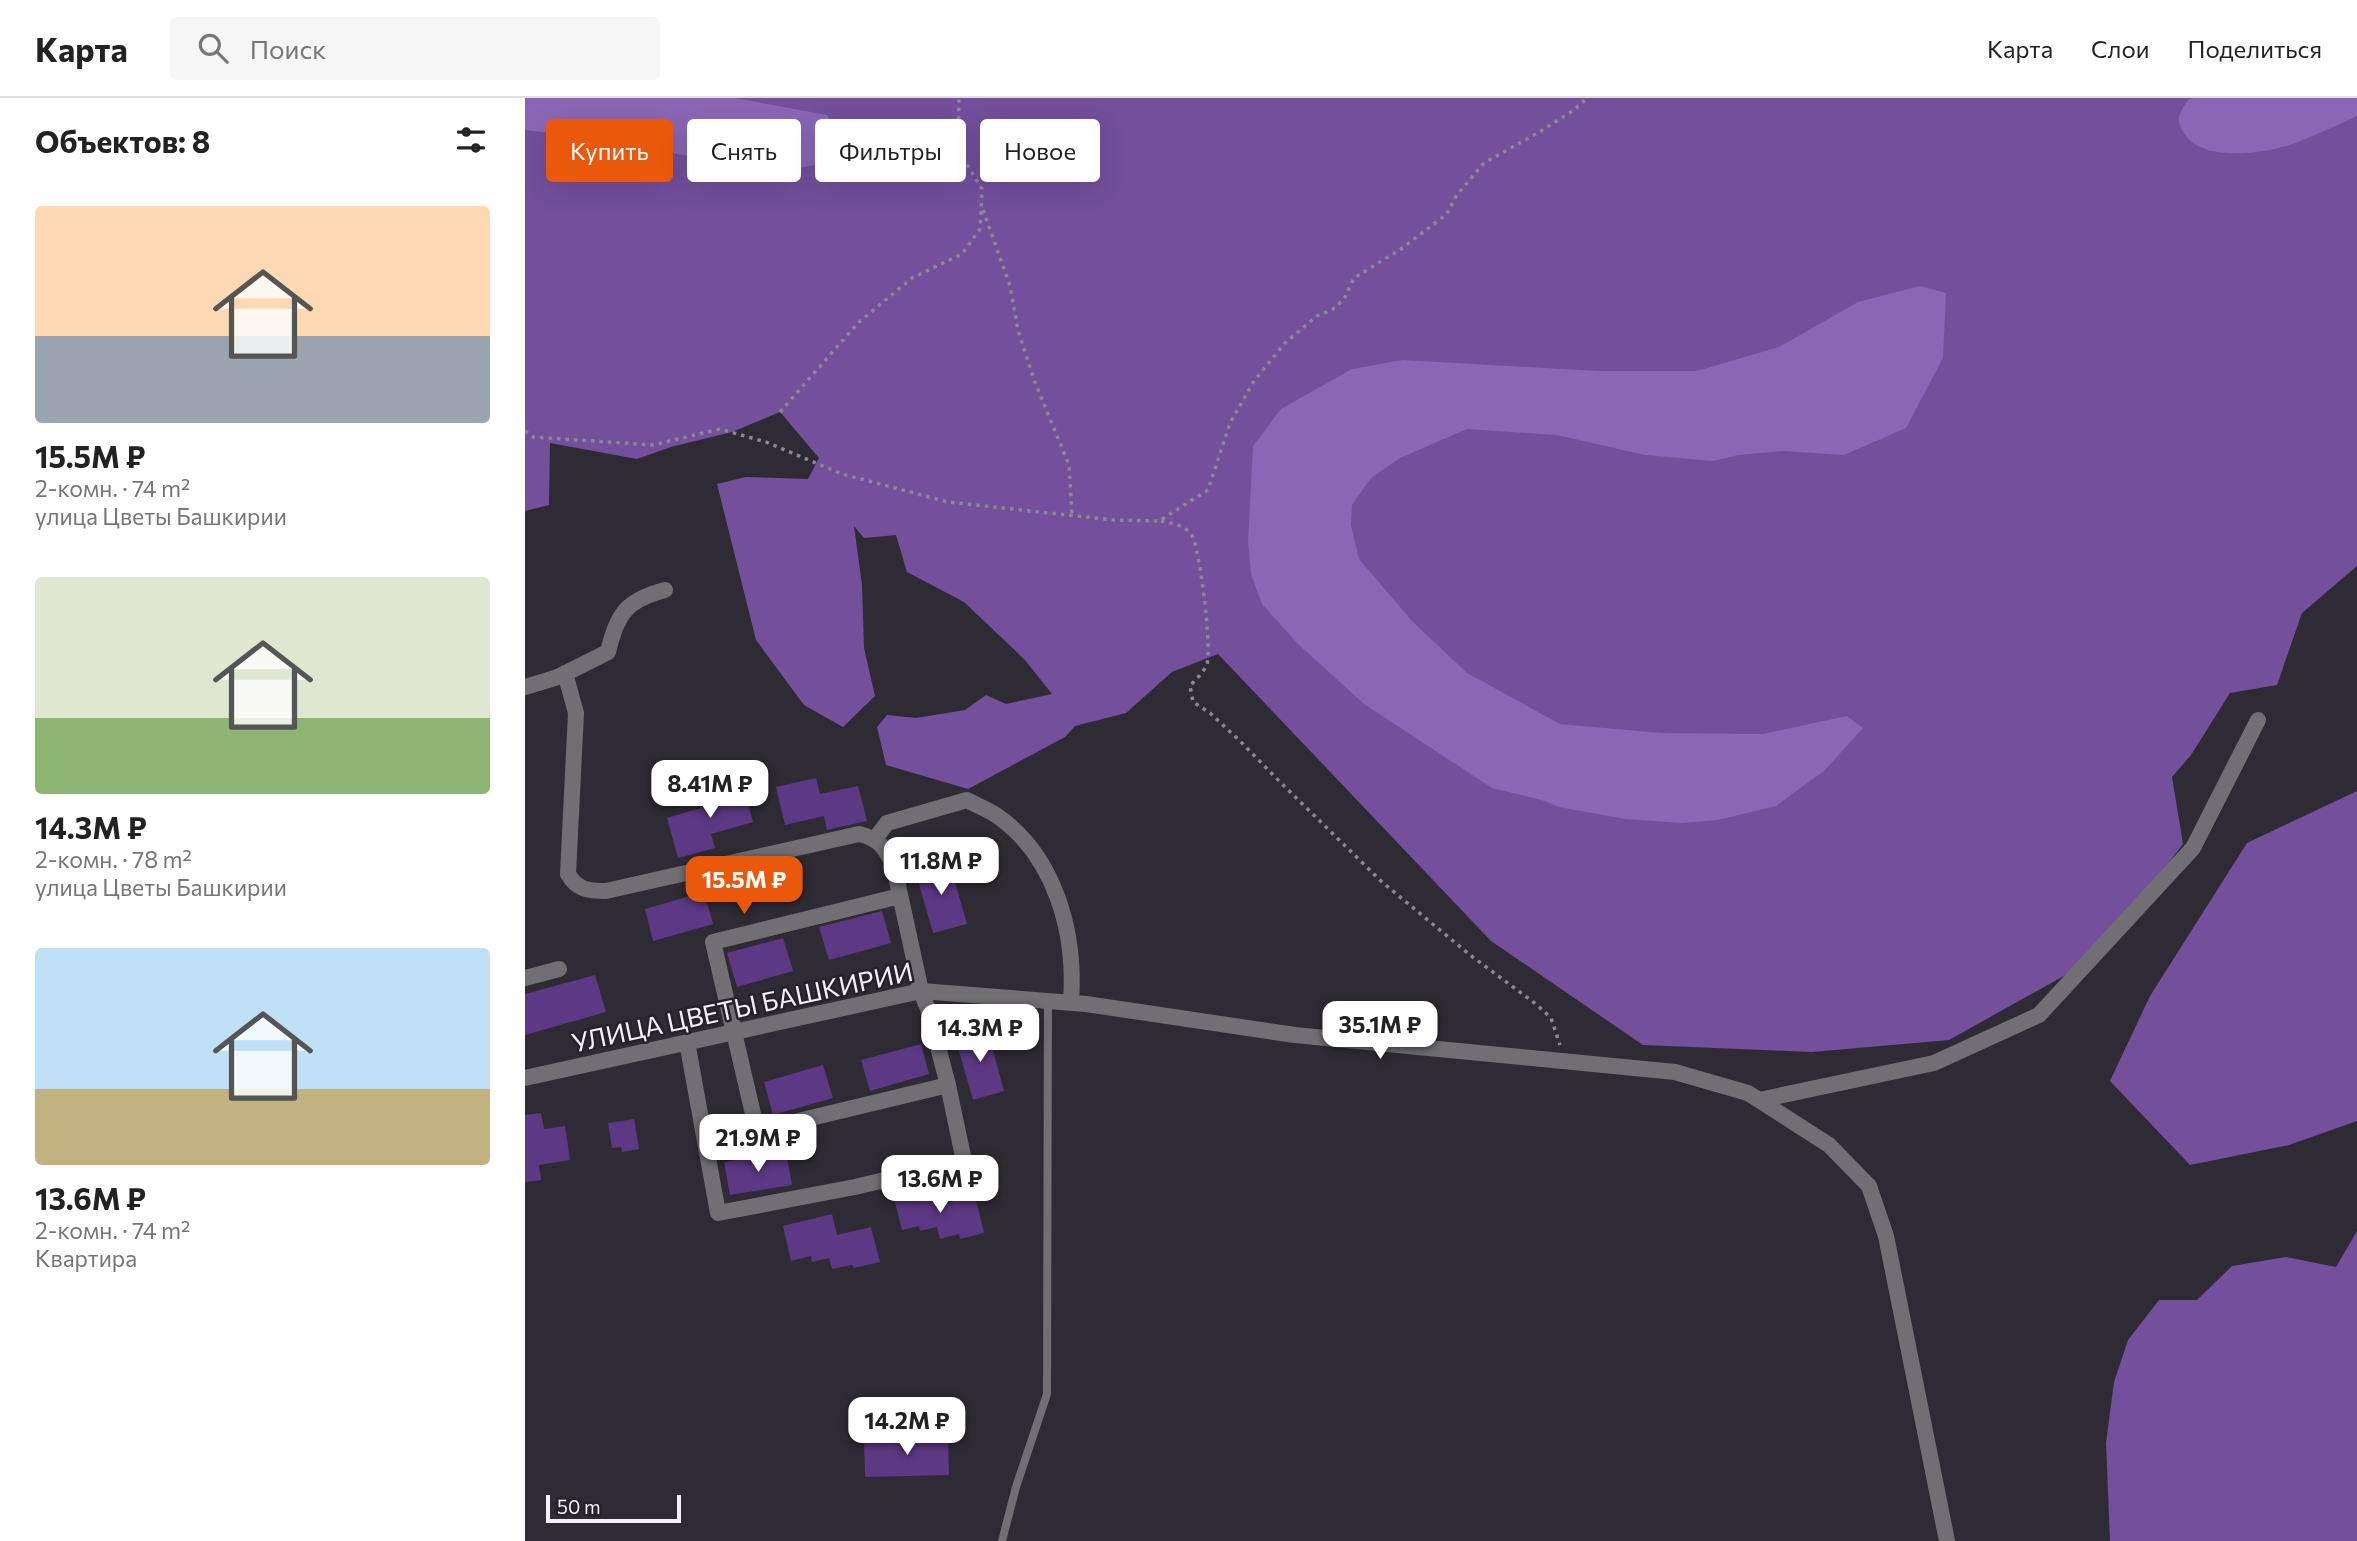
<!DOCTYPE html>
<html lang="ru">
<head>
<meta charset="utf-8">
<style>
  :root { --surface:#fff; --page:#f6f6f6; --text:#222; --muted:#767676; --line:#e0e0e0; --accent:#ea580c }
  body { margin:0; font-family:Commissioner,sans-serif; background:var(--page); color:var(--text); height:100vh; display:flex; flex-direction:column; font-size:26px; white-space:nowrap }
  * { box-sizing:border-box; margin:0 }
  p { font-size:23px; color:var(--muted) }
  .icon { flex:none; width:38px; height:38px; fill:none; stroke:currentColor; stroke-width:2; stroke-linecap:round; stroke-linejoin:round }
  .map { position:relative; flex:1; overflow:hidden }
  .details { display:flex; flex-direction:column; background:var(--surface); width:525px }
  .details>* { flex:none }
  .top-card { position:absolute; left:21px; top:21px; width:665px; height:63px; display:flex; gap:14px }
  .scale { position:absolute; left:21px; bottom:18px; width:135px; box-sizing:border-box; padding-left:7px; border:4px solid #f3f1f7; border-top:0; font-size:19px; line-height:24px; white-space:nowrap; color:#f3f1f7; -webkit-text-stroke:5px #25222a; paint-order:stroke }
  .price { position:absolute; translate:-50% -60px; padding:0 16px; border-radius:14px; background:#fff; color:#222; font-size:23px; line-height:46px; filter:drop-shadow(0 2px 4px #0008) }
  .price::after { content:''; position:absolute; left:50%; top:42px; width:21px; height:16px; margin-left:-10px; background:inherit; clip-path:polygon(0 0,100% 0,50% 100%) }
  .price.active { background:var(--accent); color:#fff }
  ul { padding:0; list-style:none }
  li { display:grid; align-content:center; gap:14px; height:371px; padding:0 35px }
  li span { display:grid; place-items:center; height:217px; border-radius:7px; color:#555 }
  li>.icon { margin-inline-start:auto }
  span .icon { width:126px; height:126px; fill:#fffc; stroke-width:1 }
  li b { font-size:30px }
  h2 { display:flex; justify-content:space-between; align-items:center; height:84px; padding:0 35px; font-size:30px }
  .pill { padding:0 24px; border-radius:7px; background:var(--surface); box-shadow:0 7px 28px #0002; font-size:24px; line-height:63px }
  .pill.active { background:var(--accent); color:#fff }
  header { display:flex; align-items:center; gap:42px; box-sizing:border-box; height:98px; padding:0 35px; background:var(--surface); border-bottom:2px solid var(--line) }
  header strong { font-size:33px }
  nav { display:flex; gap:38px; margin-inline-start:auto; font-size:24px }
  .search { width:490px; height:63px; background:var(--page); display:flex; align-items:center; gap:18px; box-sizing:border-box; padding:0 24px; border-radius:7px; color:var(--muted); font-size:26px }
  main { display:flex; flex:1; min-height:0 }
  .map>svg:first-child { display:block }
  .forest { fill:#734f9c }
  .water { fill:#8b66b6 }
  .building { fill:#5d3884 }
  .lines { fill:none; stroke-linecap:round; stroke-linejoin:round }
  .path { stroke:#8b888f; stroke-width:3.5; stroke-dasharray:3.5 5; stroke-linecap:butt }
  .service { stroke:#716f74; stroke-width:8 }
  .minor { stroke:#716f74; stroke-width:16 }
  .labels { text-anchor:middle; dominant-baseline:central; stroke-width:5; stroke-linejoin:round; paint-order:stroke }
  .street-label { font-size:26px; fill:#f3f1f7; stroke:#25222a }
</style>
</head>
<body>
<header>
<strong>Карта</strong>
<div class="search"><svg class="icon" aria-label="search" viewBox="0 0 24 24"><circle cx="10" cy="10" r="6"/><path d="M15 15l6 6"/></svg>Поиск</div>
<nav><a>Карта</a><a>Слои</a><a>Поделиться</a></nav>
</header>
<main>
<section class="details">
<h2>Объектов: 8<svg class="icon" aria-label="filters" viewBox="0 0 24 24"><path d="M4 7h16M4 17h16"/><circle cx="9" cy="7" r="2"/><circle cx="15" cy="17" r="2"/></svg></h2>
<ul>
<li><span style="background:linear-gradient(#ffd9b3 60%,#9aa5b1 0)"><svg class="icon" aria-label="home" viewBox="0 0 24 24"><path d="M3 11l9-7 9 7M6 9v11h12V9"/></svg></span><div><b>15.5M ₽</b><p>2-комн. · 74 m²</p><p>улица Цветы Башкирии</p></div></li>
<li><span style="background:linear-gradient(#dfe7d0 65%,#8fb573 0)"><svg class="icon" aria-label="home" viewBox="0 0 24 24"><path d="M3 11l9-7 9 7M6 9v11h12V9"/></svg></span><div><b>14.3M ₽</b><p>2-комн. · 78 m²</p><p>улица Цветы Башкирии</p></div></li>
<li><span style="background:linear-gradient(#bfe0f5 65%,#c2b280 0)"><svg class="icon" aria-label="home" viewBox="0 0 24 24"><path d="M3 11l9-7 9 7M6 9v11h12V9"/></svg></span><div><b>13.6M ₽</b><p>2-комн. · 74 m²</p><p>Квартира</p></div></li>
</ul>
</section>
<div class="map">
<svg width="1832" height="1443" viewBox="0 0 1832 1443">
  <rect width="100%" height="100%" fill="#2f2b34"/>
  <path class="forest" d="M0,0H1832V468L1777,515L1752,587L1705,595L1666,657L1647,679L1658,746L1569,861L1424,942L1287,954L1118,947L966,843L693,556L647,574L601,615L550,628L540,639L443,691L361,667L352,629L362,617L391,620L440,612L461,597L481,606L527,596L500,562L439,504L382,474L371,437L339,440L329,428L337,487L339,550L350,598L318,629L279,607L231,542L192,386L221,379L283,381L294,360L255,314L207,334L146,349L112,361L25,345L24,407L0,413Z
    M1832,693V1023L1764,1047L1665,1067L1585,983L1625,898L1722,745Z
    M1832,1133V1443H1585L1581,1345L1589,1284L1603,1242L1634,1202H1672L1707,1168L1761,1159L1811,1169Z"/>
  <path class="water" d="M0,0H210L302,17L325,61L261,72L233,71L61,39L0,32Z
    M1669,0H1832V18C1813,27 1793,36 1773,44C1745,55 1681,65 1661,38C1649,22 1654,15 1664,1Z
    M1395,188L1421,195L1418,260L1381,330L1319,357L1258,353L1213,357L1188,363L1120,357L1032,337L942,331L875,360L846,380L827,407L826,427L834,461L888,524L942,575L1035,626L1136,635L1238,636L1322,618L1338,630L1300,672L1251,708L1193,722L1157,725L1100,721L1034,709L1020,703L967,690L839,606L773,546L737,506L726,476L723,444L728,348L756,311L827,271L878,262L1074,273H1172L1254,249L1333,204Z"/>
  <path class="building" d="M291,680L295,696L333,688L342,723L302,732L299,718L260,727L251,689Z
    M217,684L228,724L186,736L190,750L153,760L142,720L179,709L175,696Z
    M424,763L442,826L408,835L390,772Z
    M179,794L188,826L128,843L120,811Z
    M357,813L366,845L304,862L294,829Z
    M258,840L268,873L212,889L202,855Z
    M70,877L81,914L0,937V896Z
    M462,930L479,993L448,1002L430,939Z
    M396,946L404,976L345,993L336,962Z
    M298,967L308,1000L248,1017L239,984Z
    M16,1015L19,1031L40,1028L45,1062L14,1067L16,1082L0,1084V1017Z
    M109,1021L114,1051L97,1054L96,1049L87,1050L83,1025Z
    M261,1054L267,1087L205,1097L199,1064Z
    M409,1091L413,1107L450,1098L459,1135L435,1141L434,1136L415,1141L412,1129L395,1133L394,1128L377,1132L369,1100Z
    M307,1116L312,1137L346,1129L355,1164L329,1170L327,1167L307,1171L304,1160L287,1164L286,1158L266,1163L258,1128Z
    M423,1339L424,1377L340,1379L339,1341Z"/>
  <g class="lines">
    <path class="path" d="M458,112L485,188L493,232L509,282L544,367L547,417
      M255,314L333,225L387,180L437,156L455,131L457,91L433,52L434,0
      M0,333L8,339L128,347L195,331L241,344L317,376L423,404L589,422L634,423L683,392L705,325L729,283L760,245L792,218L807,212L819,201L829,180L876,151L922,116L931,98L959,65L1016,33L1049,12L1062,0
      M636,423C646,425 659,427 666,436C675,447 687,552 682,566C679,574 670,582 665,588L668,604L685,615L714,642L754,683L857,784L945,857L1011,906L1026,920L1035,947"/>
    <path class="service" d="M477,1443L491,1389L522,1296L523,902"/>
    <path class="minor" d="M40,575L51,615L43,776C52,792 64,793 81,793L334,736C354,740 361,751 369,769L396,893L404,914L423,987L232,1033L188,844L375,798
      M0,589L33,579L83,554C92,515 102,502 140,492
      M350,741L362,725L442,702C451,707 462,711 471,717C531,758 551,836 546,904
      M0,880L34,871
      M162,944L193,1115L330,1089L439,1063L423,987
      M0,980L396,893L561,906L770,937L1150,974L1223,995L1304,1047L1344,1088L1361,1138L1422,1443
      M1234,1002L1409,965L1514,917L1668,750L1733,622"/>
  </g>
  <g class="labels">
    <g class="street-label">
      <text transform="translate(217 908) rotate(-12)">УЛИЦА ЦВЕТЫ БАШКИРИИ</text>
    </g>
  </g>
</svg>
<div class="scale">50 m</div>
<b class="price" style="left:185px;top:722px">8.41M ₽</b>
<b class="price" style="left:416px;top:799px">11.8M ₽</b>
<b class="price active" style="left:219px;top:818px">15.5M ₽</b>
<b class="price" style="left:855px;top:963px">35.1M ₽</b>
<b class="price" style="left:455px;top:966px">14.3M ₽</b>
<b class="price" style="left:233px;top:1076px">21.9M ₽</b>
<b class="price" style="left:415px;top:1117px">13.6M ₽</b>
<b class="price" style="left:382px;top:1359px">14.2M ₽</b>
<div class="top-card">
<a class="pill active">Купить</a>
<a class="pill">Снять</a>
<a class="pill">Фильтры</a>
<a class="pill">Новое</a>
</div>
</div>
</main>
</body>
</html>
